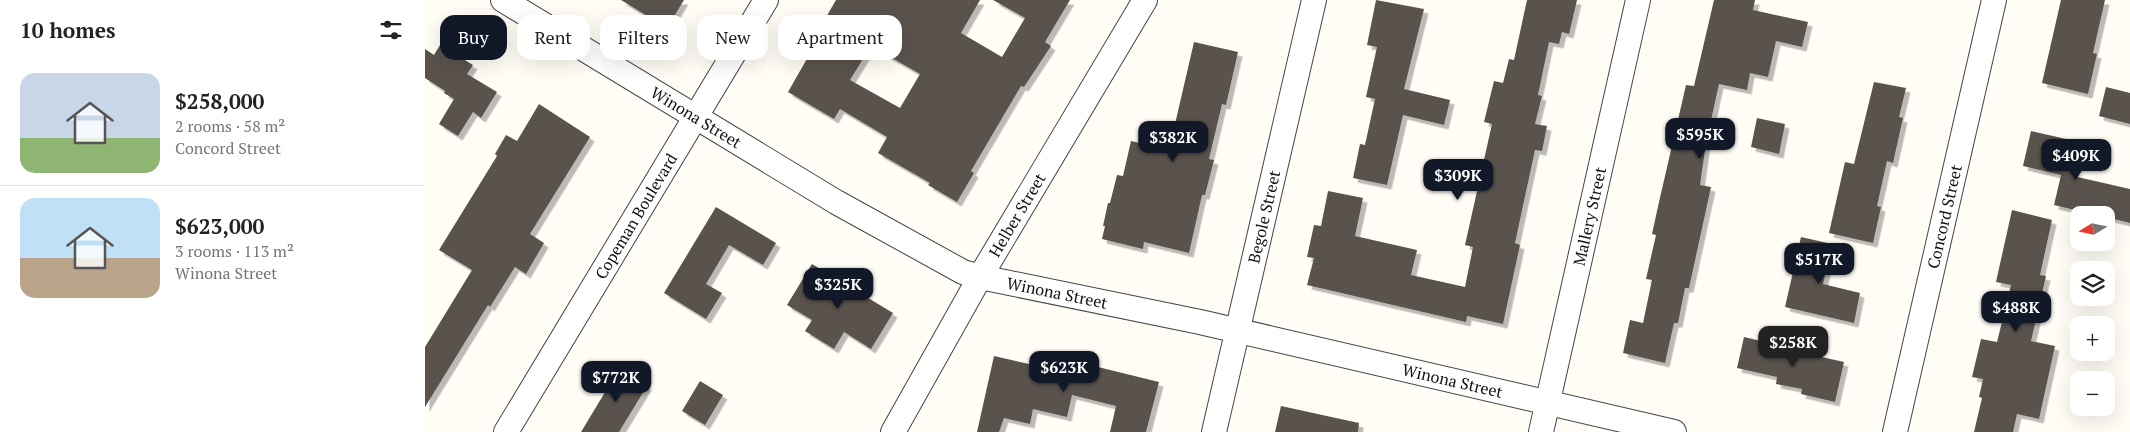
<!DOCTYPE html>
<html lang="en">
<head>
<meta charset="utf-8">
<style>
  :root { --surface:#fff; --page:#f2f2f2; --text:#222; --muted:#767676; --line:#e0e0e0; --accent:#111827 }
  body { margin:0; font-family:"PT Serif",serif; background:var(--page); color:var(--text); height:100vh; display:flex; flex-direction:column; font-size:19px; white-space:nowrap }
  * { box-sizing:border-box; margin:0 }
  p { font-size:16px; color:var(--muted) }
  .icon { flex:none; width:28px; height:28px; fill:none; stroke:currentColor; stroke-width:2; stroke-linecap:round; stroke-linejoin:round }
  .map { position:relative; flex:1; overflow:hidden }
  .panel { display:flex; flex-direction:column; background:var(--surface); width:425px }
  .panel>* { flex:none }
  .top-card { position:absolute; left:15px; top:15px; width:475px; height:45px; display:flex; gap:10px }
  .needle { width:32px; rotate:260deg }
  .tools { position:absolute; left:1645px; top:206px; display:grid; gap:10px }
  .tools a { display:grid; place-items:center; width:45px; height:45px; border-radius:10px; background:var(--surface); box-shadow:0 5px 20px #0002; font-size:25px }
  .price { position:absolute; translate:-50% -42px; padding:0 11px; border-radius:10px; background:var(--accent); color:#fff; font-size:16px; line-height:32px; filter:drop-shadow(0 1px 2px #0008) }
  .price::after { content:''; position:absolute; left:50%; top:30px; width:15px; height:11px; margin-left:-8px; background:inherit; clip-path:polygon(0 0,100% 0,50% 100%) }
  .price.current { background:#222; color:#fff }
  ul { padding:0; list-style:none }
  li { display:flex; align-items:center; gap:15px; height:125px; padding:0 20px }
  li+li { border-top:1px solid var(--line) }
  li span { display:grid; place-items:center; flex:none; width:140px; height:100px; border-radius:15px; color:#555 }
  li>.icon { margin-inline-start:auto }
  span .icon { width:60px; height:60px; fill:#fffc; stroke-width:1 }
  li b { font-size:21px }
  h2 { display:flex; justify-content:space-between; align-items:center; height:60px; padding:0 20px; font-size:21px }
  .tag { padding:0 18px; border-radius:15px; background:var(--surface); box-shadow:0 5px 20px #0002; font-size:18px; line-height:45px }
  .tag.current { background:var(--accent); color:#fff }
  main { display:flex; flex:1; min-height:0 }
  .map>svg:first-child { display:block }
  .building { fill:#5a524d; fill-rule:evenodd; filter:url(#shadow) }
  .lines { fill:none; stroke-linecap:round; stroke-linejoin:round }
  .minor-casing { stroke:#444; stroke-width:26 }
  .minor { stroke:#fff; stroke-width:24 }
  .labels { text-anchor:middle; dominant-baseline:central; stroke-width:5; stroke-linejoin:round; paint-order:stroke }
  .street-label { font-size:16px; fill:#111; stroke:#fff }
</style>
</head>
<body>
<main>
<section class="panel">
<h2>10 homes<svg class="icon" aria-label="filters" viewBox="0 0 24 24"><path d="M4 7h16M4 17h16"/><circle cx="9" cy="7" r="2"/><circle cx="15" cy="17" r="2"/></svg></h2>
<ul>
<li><span style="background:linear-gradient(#c9d6e8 65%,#8fb573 0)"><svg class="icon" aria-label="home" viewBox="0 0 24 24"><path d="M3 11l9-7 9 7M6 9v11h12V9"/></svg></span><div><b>$258,000</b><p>2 rooms · 58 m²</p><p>Concord Street</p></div></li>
<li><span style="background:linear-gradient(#bfe0f5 60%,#b9a48a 0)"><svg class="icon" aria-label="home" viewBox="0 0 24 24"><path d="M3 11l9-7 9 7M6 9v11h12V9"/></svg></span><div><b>$623,000</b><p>3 rooms · 113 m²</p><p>Winona Street</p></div></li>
</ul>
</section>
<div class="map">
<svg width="1705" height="432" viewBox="0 0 1705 432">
  <defs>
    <filter id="shadow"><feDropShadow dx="4.5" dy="4.5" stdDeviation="0" flood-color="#0004"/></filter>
  </defs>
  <rect width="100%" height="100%" fill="#fffdf5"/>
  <path class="building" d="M196,0H259L242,28Z
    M411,0H555L536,33L577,57L600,18L568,0H645L620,42L626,46L599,87L596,86L546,171L549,173L532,202L503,185L505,183L453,153L462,137L415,109L409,119L363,92L399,29L396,26ZM446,46L495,74L475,108L425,80Z
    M951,0L999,9L979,89L1025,100L1019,125L978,115L962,185L928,178L935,144L940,145L950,99L941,97L952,47L942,45Z
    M1102,0H1152L1144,34L1137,32L1134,44L1124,42L1113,95L1117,96L1110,124L1122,126L1117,151L1110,150L1090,243L1095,245L1078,324L1042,316L1041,322L882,285L889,258L882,257L889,225L896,226L903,191L938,198L930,236L992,250L986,275L1040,287L1048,247L1040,245L1067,124L1059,122L1069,81L1078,83L1084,59L1089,60Z
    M1289,0H1330L1328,10L1383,22L1377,47L1351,41L1343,77L1325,73L1322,90L1294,84L1281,143L1275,185L1286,187L1264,288H1260L1253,323H1249L1240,363L1198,353L1205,320L1218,323L1227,280L1221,279L1231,235L1227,234L1234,202L1261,85L1269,86Z
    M1636,0H1680L1668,53L1672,54L1663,94L1617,83Z
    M769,42L813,52L801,105L797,104L784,159L789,160L780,195H777L764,253L719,242L718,249L677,239L680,226H678L683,203H685L692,175L698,176L706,141L744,150Z
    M15,45L48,65L42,74L72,92L56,118L48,112L33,136L14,124L29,99L19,93L20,91L0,78V49L9,55Z
    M1449,82L1481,88L1474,117L1478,118L1468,163L1462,161L1452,206L1456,207L1448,243L1404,233L1420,162L1429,164Z
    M1681,87L1705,93V124L1674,116Z
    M114,104L165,137L105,234L119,243L101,274L90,267L65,307L63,305L0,407V347L47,270L14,250L72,156L70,154L81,135L92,141Z
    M1332,118L1360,124L1354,154L1326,147Z
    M1606,131L1641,139L1638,153L1652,156L1648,176L1705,189V223L1681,217V215H1671L1629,205L1636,175L1598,166Z
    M291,207L351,243L338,265L304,245L281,284L297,293L281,319L239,293Z
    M1587,210L1627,220L1615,275L1621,276L1606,341L1630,346L1614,419L1592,414L1588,432H1549L1557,398L1554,397L1558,379L1547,377L1556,339L1572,342L1586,285L1571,282Z
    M1376,237L1407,244L1398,284L1435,293L1429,323L1360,307Z
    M387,264L468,313L446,349L419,332L409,349L380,331L387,320L362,305Z
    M1319,337L1349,344L1348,346L1419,362L1410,402L1376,394L1377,389L1351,384L1352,377L1312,368Z
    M616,353L734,382L721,432H685L691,406L647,395L642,417L608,409L605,424L579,418L574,432H552L569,356L613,366Z
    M197,364L215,375L212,380L222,386L194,432H156Z
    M275,381L298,395L280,425L257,411Z
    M856,406L934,423L933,432H850Z"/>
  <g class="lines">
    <g class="minor-casing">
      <g id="minor">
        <path id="s1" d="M78,0L411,202L538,272L555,277L775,322L1249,432"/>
        <path id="s2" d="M81,432L341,0"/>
        <path id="s3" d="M468,432L555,277L720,0"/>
        <path id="s4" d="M789,432L889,0"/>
        <path id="s5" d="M1116,432L1213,0"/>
        <path id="s6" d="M1470,432L1569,0"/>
      </g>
    </g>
    <use href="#minor" class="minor"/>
  </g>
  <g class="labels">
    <g class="street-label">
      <text stroke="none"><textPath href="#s1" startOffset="226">Winona Street</textPath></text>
      <text stroke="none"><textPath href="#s3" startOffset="250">Helber Street</textPath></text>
      <text stroke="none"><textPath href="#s2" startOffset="252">Copeman Boulevard</textPath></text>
      <text stroke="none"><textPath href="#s4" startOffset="221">Begole Street</textPath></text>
      <text stroke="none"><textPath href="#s5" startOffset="221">Mallery Street</textPath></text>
      <text stroke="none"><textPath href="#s6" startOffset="221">Concord Street</textPath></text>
      <text stroke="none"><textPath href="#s1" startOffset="631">Winona Street</textPath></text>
      <text stroke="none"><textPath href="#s1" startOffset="1036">Winona Street</textPath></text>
    </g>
  </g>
</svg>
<div class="tools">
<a><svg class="needle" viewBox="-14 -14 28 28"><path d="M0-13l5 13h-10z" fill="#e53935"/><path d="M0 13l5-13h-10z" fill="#767676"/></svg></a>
<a><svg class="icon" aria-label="layers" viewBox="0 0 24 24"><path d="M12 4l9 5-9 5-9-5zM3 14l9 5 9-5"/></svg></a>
<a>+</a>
<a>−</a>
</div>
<b class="price" style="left:1275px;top:160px">$595K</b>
<b class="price" style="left:748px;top:163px">$382K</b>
<b class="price" style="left:1651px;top:181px">$409K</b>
<b class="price" style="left:1033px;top:201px">$309K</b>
<b class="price" style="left:1394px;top:285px">$517K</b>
<b class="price" style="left:413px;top:310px">$325K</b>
<b class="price" style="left:1591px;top:333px">$488K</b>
<b class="price current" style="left:1368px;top:368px">$258K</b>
<b class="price" style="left:639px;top:393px">$623K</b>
<b class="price" style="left:191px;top:403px">$772K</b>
<div class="top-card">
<a class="tag current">Buy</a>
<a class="tag">Rent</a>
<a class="tag">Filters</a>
<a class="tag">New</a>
<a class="tag">Apartment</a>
</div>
</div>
</main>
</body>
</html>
